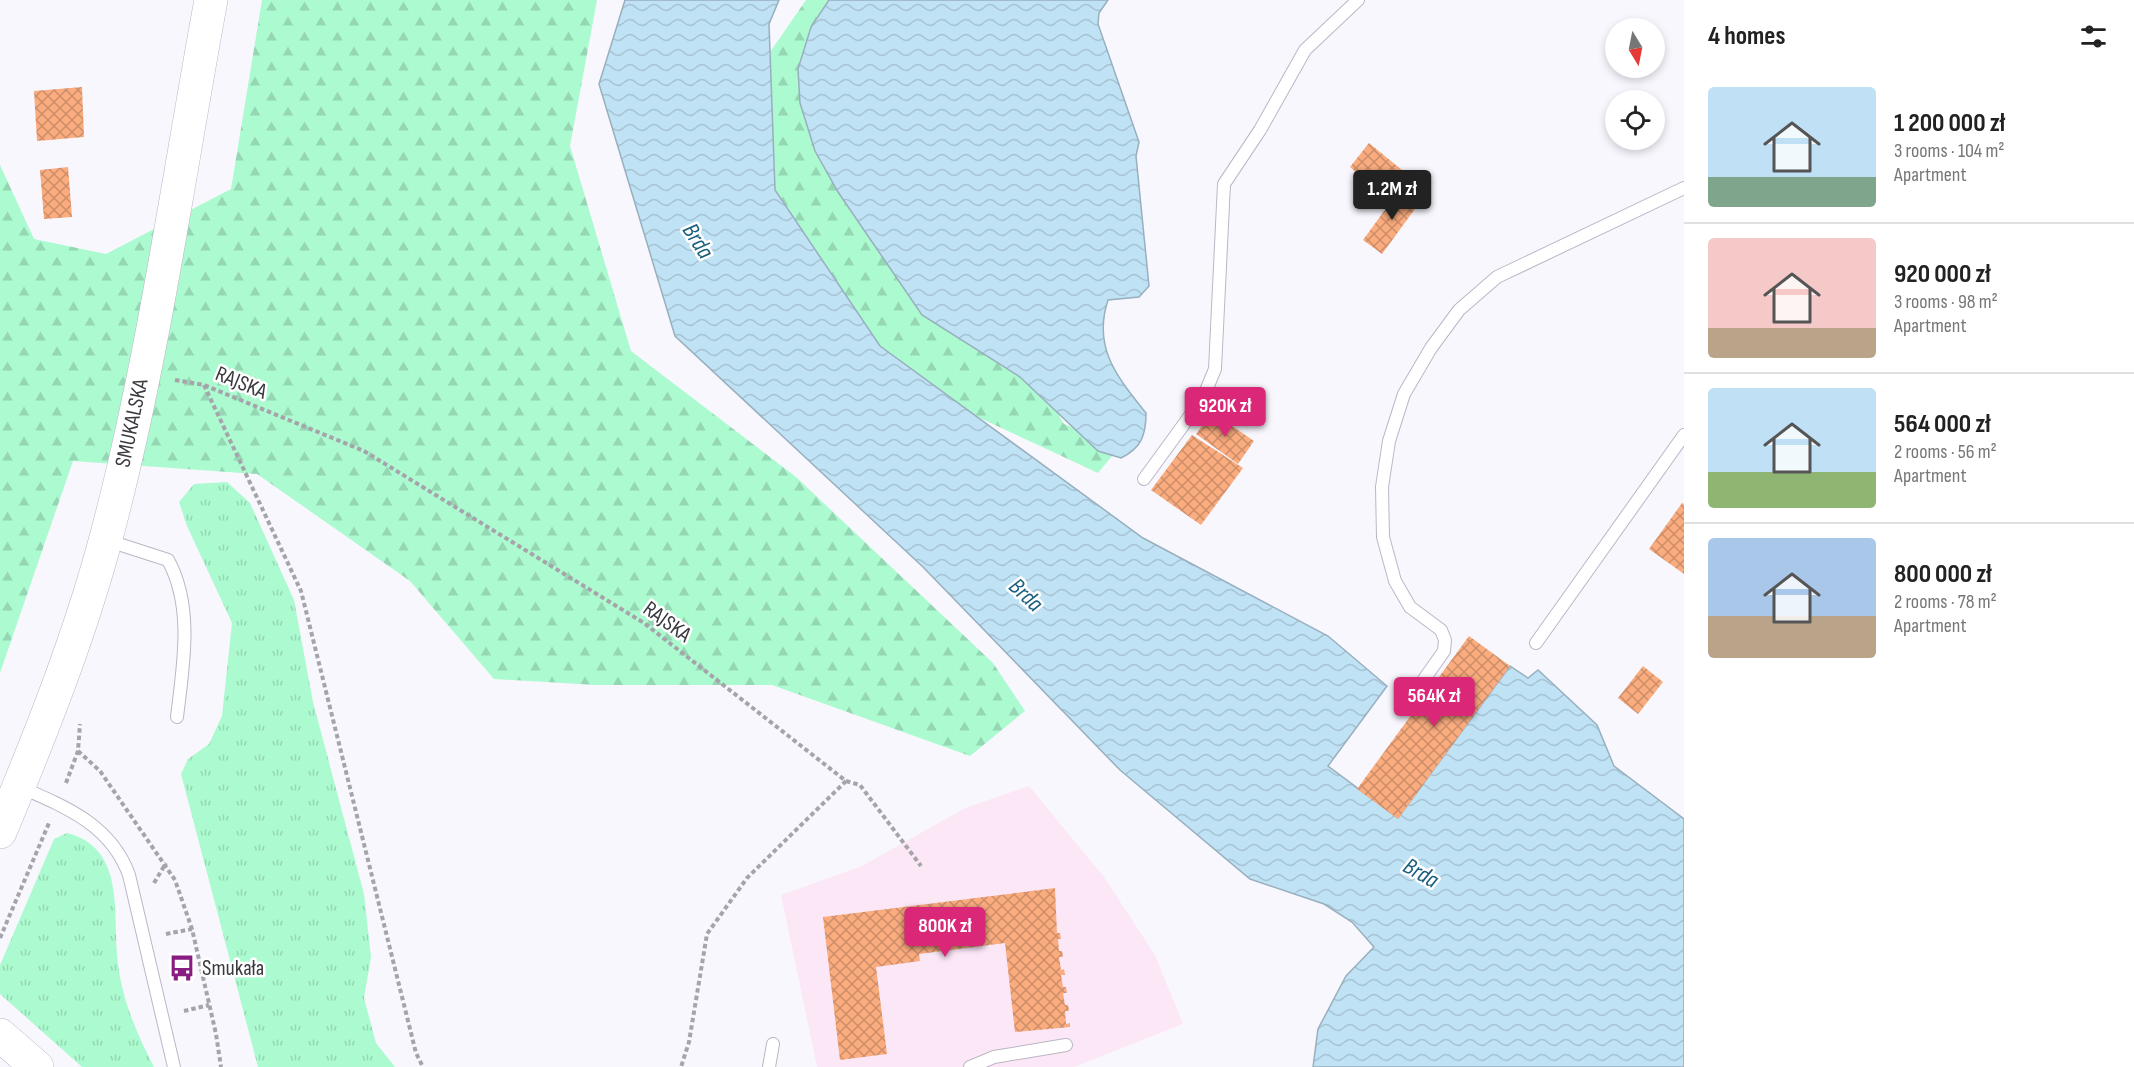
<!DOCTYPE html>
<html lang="en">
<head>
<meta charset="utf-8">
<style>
  :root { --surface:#fff; --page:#f2f2f2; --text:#222; --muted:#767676; --line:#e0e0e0; --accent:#db2777 }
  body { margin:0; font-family:"Sofia Sans Condensed",sans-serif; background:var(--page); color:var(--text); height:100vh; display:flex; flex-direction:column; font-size:22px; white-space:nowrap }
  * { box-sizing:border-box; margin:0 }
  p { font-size:20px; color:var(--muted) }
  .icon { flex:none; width:33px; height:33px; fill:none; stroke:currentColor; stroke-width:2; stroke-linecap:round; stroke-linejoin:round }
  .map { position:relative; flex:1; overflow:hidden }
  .panel { display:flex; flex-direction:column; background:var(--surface); width:450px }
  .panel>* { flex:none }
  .needle { width:39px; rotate:170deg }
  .buttons { position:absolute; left:1605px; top:18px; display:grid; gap:12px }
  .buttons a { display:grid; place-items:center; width:60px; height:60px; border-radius:50%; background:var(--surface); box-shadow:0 3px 9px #0003; font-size:30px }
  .price { position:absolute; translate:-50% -51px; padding:0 14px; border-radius:6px; background:var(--accent); color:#fff; font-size:20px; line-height:39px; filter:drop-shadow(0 2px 3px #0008) }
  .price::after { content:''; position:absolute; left:50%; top:36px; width:18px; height:14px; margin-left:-9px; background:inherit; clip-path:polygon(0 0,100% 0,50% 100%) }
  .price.current { background:#222; color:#fff }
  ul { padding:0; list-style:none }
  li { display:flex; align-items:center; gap:18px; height:150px; padding:0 24px }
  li+li { border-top:2px solid var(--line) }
  li span { display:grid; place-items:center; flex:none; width:168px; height:120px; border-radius:6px; color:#555 }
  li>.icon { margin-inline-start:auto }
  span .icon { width:72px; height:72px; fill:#fffc; stroke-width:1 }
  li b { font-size:26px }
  h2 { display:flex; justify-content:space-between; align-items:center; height:72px; padding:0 24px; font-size:26px }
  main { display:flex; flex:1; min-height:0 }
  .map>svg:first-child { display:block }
  .education { fill:#fce7f7 }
  .grass { fill:url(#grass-tufts) }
  .forest { fill:url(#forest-firs) }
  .water { fill:url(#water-waves); stroke:#98afbe; stroke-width:1.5 }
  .building { fill:url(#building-cross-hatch) }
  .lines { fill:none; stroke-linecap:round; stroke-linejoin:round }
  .lane-casing { stroke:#bab7c6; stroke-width:14 }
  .secondary-casing { stroke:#bab7c6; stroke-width:34 }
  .path { stroke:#a6a4ab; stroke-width:4; stroke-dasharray:4.5 3; stroke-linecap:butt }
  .lane { stroke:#fff; stroke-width:12 }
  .secondary { stroke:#fff; stroke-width:33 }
  .labels { text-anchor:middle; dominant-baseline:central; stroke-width:5; stroke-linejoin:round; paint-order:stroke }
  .street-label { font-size:22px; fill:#3a393f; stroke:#fff }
  .poi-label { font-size:22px; fill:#3a393f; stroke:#fff; text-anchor:start }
  .water-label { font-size:24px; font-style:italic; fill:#185f7e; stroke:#fff }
</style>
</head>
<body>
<main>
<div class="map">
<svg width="1684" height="1067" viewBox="0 0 1684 1067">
  <defs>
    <pattern id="grass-tufts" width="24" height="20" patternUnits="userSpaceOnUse" patternTransform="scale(1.5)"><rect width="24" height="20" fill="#acfacf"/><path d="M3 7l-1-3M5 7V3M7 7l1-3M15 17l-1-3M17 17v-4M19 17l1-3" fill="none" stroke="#95d7b3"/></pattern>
    <pattern id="forest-firs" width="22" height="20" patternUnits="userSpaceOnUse" patternTransform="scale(1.5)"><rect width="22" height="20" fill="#acfacf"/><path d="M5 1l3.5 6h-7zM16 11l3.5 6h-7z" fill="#95d7b3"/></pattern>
    <pattern id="water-waves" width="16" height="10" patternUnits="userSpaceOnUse" patternTransform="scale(1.5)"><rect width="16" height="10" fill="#c0e2f5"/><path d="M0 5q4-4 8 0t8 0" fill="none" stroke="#a6c3d3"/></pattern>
    <pattern id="building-cross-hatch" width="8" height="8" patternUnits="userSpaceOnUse" patternTransform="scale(1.5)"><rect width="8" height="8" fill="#fbac7f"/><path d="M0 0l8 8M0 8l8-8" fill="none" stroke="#cc8d69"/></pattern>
  </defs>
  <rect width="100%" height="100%" fill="#f9f7fe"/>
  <path class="education" d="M1029,786L1104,877L1155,955L1183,1024L1074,1067H817L781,895L862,866L965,808Z"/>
  <path class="grass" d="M227,482L250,503L294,600L313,702L364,894L371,957L364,998L376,1043L395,1067H258L181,774L188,759L209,744L222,716L232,623L187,526L179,502L194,484Z
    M67,833C127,848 112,916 118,963C122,1000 137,1034 154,1067H82L0,994V965L54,839Z"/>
  <path class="forest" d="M262,0H597L570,146L631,351L796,477L993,663L1025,711L970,756L772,685H596L494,679L410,581L257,474L73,461L0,673V165L34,239L106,254L231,189Z
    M806,0H855L1033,372L1064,424L1121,445L1098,473L879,371L788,249L739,97Z"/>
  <path class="water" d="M625,0H779L769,24L775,190L880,346L1143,538L1328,636L1387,686L1328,766L1398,818L1510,666L1528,678L1538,670L1597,725L1614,766L1684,819V1067H1313L1318,1029L1346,976L1374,947L1352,922L1324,904L1250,879L1120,770L923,567L675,336L599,84Z
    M829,0H1108L1099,13L1098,24L1139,142L1136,156L1149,286L1139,297L1108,300C1092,348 1118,378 1146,413C1146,436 1141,448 1121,458L1098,451L1020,377L922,315L838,192L815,151L800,103L798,69L811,27Z"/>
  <path class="building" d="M82,87L84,137L37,141L34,91Z
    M1369,143L1402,170L1382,194L1350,167Z
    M68,167L72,217L44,219L40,170Z
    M1401,188L1420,202L1382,254L1363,240Z
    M1212,412L1254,441L1238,464L1196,434Z
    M1192,435L1243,468L1201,525L1151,490Z
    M1682,503L1684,504V574L1649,549Z
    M1469,636L1510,666L1398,819L1357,789Z
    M1643,666L1663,682L1638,714L1618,698Z
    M1055,888L1057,933H1060L1061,939H1058L1059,951H1062L1063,957H1059L1061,970L1064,969L1065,975H1061L1063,987H1066L1067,993H1063L1065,1005H1068L1069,1011H1065L1066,1024L1070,1023V1027L1015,1032L1005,943L919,954L920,961L876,967L887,1054L840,1060L823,917Z"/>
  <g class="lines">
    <g class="lane-casing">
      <path id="lane" d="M1144,479L1203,398L1215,369L1224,184L1260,130L1305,50L1358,0
        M106,540L168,560C194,607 183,666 177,717
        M1536,643L1684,435
        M1413,695L1444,651L1445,640L1441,630L1410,607L1395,581L1383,537L1382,487L1389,441L1404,394L1431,348L1459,310L1497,277L1684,188
        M20,787C66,807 111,825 129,875L174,1067
        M769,1067L773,1044
        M970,1067L994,1057L1066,1045"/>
    </g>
    <g class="secondary-casing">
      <path id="secondary" d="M0,832C40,736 79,639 106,538C153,362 178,179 211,0
        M0,1035L37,1067"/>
    </g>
    <path class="path" d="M175,380L204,385L364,451L644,623L846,781L747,878L707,934L689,1042L681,1067
      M204,385L301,591L416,1053L423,1067
      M78,751L100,771L175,880L192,929L216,1034L221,1067
      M846,781L860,785L921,866
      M66,783L78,751L80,724
      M154,883L166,863
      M166,934L192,929
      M0,938L49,823
      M184,1011L209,1005"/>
    <use href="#lane" class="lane"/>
    <use href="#secondary" class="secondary"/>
  </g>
  <defs>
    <g id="bus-bare" transform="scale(2.07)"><path d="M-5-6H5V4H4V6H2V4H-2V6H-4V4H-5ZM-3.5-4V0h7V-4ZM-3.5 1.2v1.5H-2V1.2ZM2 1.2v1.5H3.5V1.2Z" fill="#891c81" stroke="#fff" stroke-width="2.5" paint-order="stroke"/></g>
  </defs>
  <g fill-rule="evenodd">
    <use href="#bus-bare" x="182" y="968"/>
  </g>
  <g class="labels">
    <g class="street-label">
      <text transform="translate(241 383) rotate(22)">RAJSKA</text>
      <text transform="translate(132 423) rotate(-78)">SMUKALSKA</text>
      <text transform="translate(667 622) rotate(36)">RAJSKA</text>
    </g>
    <g class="poi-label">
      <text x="202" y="968">Smukała</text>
    </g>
    <g class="water-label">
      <text transform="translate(698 241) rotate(57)">Brda</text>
      <text transform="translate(1026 595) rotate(43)">Brda</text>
      <text transform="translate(1421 873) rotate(30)">Brda</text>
    </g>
  </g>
</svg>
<div class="buttons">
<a><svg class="needle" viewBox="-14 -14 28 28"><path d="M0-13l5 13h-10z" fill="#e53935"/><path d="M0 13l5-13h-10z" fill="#767676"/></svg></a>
<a><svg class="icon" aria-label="locate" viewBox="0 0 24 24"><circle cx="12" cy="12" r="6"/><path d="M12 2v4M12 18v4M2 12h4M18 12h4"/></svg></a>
</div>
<b class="price current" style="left:1392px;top:221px">1.2M zł</b>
<b class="price" style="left:1225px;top:438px">920K zł</b>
<b class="price" style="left:1434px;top:728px">564K zł</b>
<b class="price" style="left:945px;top:958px">800K zł</b>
</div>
<section class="panel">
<h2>4 homes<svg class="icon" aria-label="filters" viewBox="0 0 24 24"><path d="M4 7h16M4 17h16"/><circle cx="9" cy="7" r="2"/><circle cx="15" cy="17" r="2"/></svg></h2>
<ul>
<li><span style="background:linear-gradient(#bfe0f5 75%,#7fa58c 0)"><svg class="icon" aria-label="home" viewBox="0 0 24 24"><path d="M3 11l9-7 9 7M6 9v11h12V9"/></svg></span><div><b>1 200 000 zł</b><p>3 rooms · 104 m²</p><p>Apartment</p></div></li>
<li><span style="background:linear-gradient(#f6c9c9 75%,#b9a48a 0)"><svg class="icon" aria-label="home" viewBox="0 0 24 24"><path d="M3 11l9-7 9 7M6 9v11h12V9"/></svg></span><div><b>920 000 zł</b><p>3 rooms · 98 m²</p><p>Apartment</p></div></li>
<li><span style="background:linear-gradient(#bfe0f5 70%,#8fb573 0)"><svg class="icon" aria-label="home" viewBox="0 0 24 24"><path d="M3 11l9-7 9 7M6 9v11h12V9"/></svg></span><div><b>564 000 zł</b><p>2 rooms · 56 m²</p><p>Apartment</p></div></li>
<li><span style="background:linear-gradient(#a9c7e8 65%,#b9a48a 0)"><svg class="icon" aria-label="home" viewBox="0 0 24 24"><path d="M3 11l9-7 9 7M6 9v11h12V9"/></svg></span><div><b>800 000 zł</b><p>2 rooms · 78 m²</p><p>Apartment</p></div></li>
</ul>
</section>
</main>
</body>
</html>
